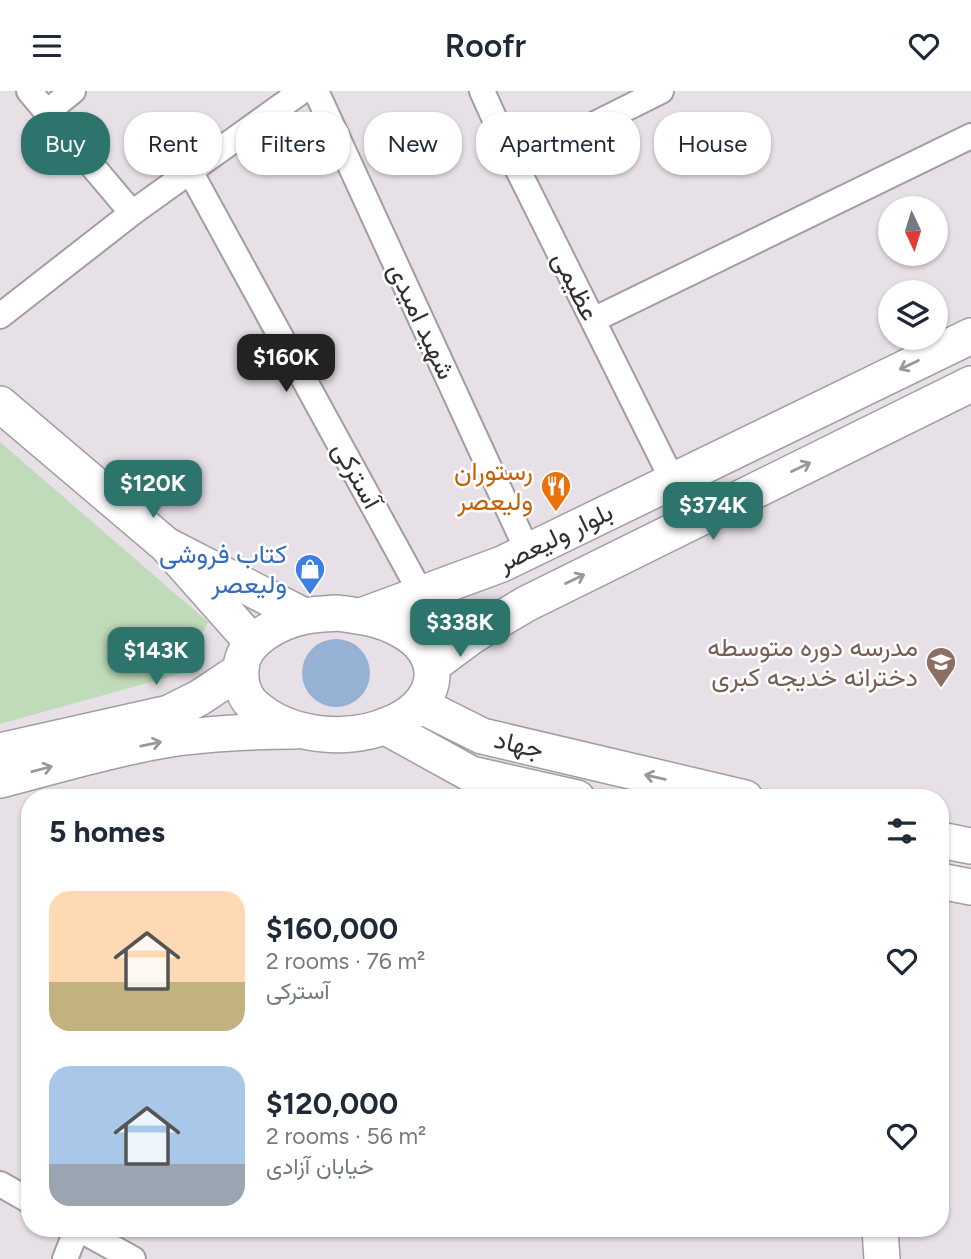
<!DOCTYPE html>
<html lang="en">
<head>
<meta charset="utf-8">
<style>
  :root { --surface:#fff; --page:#f2f2f3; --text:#1f2937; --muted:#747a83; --accent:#2d746d }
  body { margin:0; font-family:Figtree,Vazirmatn,sans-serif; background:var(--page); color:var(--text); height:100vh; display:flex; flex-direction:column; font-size:26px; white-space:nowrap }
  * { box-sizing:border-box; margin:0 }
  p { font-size:23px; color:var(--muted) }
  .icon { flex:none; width:38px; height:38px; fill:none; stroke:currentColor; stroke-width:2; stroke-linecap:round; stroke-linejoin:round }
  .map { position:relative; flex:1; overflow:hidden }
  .sheet { position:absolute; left:21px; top:698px; width:928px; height:448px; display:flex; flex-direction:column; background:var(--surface); border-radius:28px; box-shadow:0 2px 5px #0004 }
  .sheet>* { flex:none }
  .guide { position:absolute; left:21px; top:21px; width:929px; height:63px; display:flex; gap:14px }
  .needle { width:46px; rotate:176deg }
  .buttons { position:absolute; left:878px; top:105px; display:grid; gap:14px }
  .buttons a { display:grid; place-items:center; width:70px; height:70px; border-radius:50%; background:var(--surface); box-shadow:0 2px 5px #0004; font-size:35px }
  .price { position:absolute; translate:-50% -60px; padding:0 16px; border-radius:14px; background:var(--accent); color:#fff; font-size:23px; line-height:46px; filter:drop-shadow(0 2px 4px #0008) }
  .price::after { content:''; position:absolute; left:50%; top:42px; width:21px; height:16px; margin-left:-10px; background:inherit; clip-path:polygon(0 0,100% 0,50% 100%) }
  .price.selected { background:#222; color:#fff }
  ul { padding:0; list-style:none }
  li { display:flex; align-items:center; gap:21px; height:175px; padding:0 28px }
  li span { display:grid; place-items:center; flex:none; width:196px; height:140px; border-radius:21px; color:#555 }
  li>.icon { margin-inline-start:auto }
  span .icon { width:84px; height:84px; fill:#fffc; stroke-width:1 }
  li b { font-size:30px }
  h2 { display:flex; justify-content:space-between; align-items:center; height:84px; padding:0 28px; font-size:30px }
  .tag { padding:0 24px; border-radius:28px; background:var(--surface); box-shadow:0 2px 5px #0004; font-size:24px; line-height:63px }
  .tag.selected { background:var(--accent); color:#fff }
  header { display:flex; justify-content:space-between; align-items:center; height:91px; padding:0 28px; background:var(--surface); font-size:32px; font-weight:600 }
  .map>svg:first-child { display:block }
  .green { fill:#c0dbba }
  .water { fill:#95b1d4 }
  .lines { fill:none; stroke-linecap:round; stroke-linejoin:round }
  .street-casing { stroke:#a39da3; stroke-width:28 }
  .secondary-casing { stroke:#a39da3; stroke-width:38 }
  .street { stroke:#fff; stroke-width:24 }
  .secondary { stroke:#fff; stroke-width:35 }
  .oneway { stroke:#999898 }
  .labels { text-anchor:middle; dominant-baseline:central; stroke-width:5; stroke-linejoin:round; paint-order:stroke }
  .street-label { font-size:26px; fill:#333032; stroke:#fff }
  .food-label { font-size:26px; fill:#c56008; stroke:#fff; text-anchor:end }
  .shop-label { font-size:26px; fill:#366cbe; stroke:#fff; text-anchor:end }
  .education-label { font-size:26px; fill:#785e54; stroke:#fff; text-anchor:end }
</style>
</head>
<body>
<header><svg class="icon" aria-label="menu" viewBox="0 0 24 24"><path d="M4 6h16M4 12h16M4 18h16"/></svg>Roofr<svg class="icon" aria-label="heart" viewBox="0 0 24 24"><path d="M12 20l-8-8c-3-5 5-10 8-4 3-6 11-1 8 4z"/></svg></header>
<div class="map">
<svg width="971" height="1168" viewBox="0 0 971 1168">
  <rect width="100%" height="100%" fill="#e7e0e6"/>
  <path class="green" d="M0,351L208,531L183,582L0,633Z"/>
  <path class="water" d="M302 582a34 34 0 1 1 68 0a34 34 0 1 1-68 0Z"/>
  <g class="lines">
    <g class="street-casing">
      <path id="street" d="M29,0L132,122
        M316,0L528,461
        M482,0L515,73L673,390
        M47,21L73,0
        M515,73L661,0
        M190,80L422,504
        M0,225L132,122L302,0
        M593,229L971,45
        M0,1093L30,1110
        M79,1138L133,1168
        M65,1168L77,1138"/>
    </g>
    <g class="secondary-casing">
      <path id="secondary" d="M0,313L166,454
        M337,522C359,525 379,527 399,538C444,561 443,607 397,630C353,652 289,648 252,613C243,604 240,590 241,579C241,549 280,530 306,525C316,523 327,523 337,522Z
        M361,525L502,473L971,245
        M252,551L166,454L304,525
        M433,574L472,545L526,513L971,293
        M420,614L482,645L745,707
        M384,635L471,683L577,707
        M0,660L169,622L199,607L241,579
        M0,689C58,674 118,656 177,647C217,642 256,640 295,640
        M940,749L971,755
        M940,790L971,796
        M880,1138L882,1168"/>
    </g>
    <use href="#street" class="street"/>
    <use href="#secondary" class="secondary"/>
  </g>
  <defs><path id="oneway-shaft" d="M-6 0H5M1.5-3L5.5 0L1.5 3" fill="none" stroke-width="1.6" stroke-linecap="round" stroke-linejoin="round" transform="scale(1.75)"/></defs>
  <g class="oneway">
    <use href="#oneway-shaft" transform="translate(909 274) rotate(154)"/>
    <use href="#oneway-shaft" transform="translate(801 376) rotate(-26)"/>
    <use href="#oneway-shaft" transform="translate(575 488) rotate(-26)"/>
    <use href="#oneway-shaft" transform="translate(151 653) rotate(-12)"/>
    <use href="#oneway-shaft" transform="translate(42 678) rotate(-15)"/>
    <use href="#oneway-shaft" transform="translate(655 686) rotate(-167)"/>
  </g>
  <defs>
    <g id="restaurant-pin" transform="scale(1.575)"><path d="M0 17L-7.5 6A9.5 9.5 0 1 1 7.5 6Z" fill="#e8710a" stroke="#fff"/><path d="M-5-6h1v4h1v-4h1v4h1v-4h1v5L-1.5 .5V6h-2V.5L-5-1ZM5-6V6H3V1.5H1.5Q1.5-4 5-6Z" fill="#fff"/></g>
    <g id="shop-pin" transform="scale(1.575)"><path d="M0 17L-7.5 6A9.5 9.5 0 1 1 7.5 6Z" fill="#3f7fe0" stroke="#fff"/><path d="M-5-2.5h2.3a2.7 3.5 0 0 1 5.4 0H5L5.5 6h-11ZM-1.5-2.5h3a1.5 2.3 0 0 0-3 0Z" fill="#fff"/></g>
    <g id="school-pin" transform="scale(1.575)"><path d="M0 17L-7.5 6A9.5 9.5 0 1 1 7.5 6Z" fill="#8d6e63" stroke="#fff"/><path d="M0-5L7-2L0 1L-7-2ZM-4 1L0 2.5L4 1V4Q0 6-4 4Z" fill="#fff"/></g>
  </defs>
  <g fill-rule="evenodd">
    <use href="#restaurant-pin" x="556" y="395"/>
    <use href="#shop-pin" x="310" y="478"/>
    <use href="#school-pin" x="941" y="571"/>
  </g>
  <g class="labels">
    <g class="street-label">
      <text transform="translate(576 195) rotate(64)">عظیمی</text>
      <text transform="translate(422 230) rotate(65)">شهید امیدی</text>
      <text transform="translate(357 384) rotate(61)">آسترکی</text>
      <text transform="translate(555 446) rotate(-26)">بلوار ولیعصر</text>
      <text transform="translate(519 653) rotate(13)">جهاد</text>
    </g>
    <g class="food-label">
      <text x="533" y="380">رستوران<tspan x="533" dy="30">ولیعصر</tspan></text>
    </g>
    <g class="shop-label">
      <text x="287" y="463">کتاب فروشی<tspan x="287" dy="30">ولیعصر</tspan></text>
    </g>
    <g class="education-label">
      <text x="918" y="556">مدرسه دوره متوسطه<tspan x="918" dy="30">دخترانه خدیجه کبری</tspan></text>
    </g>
  </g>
</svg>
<div class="buttons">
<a><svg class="needle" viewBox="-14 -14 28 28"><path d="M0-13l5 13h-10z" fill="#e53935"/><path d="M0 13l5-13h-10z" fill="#747a83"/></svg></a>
<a><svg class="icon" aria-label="layers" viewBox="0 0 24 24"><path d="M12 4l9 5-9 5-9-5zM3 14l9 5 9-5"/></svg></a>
</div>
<b class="price selected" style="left:286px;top:303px">$160K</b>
<b class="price" style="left:153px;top:429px">$120K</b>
<b class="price" style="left:713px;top:451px">$374K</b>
<b class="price" style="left:460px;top:568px">$338K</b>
<b class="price" style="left:156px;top:596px">$143K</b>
<div class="guide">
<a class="tag selected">Buy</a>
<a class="tag">Rent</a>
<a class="tag">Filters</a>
<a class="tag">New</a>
<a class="tag">Apartment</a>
<a class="tag">House</a>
</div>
<section class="sheet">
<h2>5 homes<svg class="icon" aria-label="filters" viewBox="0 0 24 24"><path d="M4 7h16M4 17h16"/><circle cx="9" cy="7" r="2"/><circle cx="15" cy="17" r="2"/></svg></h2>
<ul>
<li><span style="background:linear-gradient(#ffd9b3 65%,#c2b280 0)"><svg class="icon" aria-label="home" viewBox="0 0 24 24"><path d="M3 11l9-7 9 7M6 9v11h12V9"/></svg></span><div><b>$160,000</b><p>2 rooms · 76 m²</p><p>آسترکی</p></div><svg class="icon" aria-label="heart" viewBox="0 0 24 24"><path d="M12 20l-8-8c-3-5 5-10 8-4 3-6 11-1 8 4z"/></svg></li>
<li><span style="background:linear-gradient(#a9c7e8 70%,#9aa5b1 0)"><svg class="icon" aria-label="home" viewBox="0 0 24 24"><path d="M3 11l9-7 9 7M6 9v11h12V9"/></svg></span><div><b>$120,000</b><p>2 rooms · 56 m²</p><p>خیابان آزادی</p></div><svg class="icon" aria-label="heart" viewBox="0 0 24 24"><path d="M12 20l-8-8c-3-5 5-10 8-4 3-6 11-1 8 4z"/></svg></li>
</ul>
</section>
</div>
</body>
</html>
